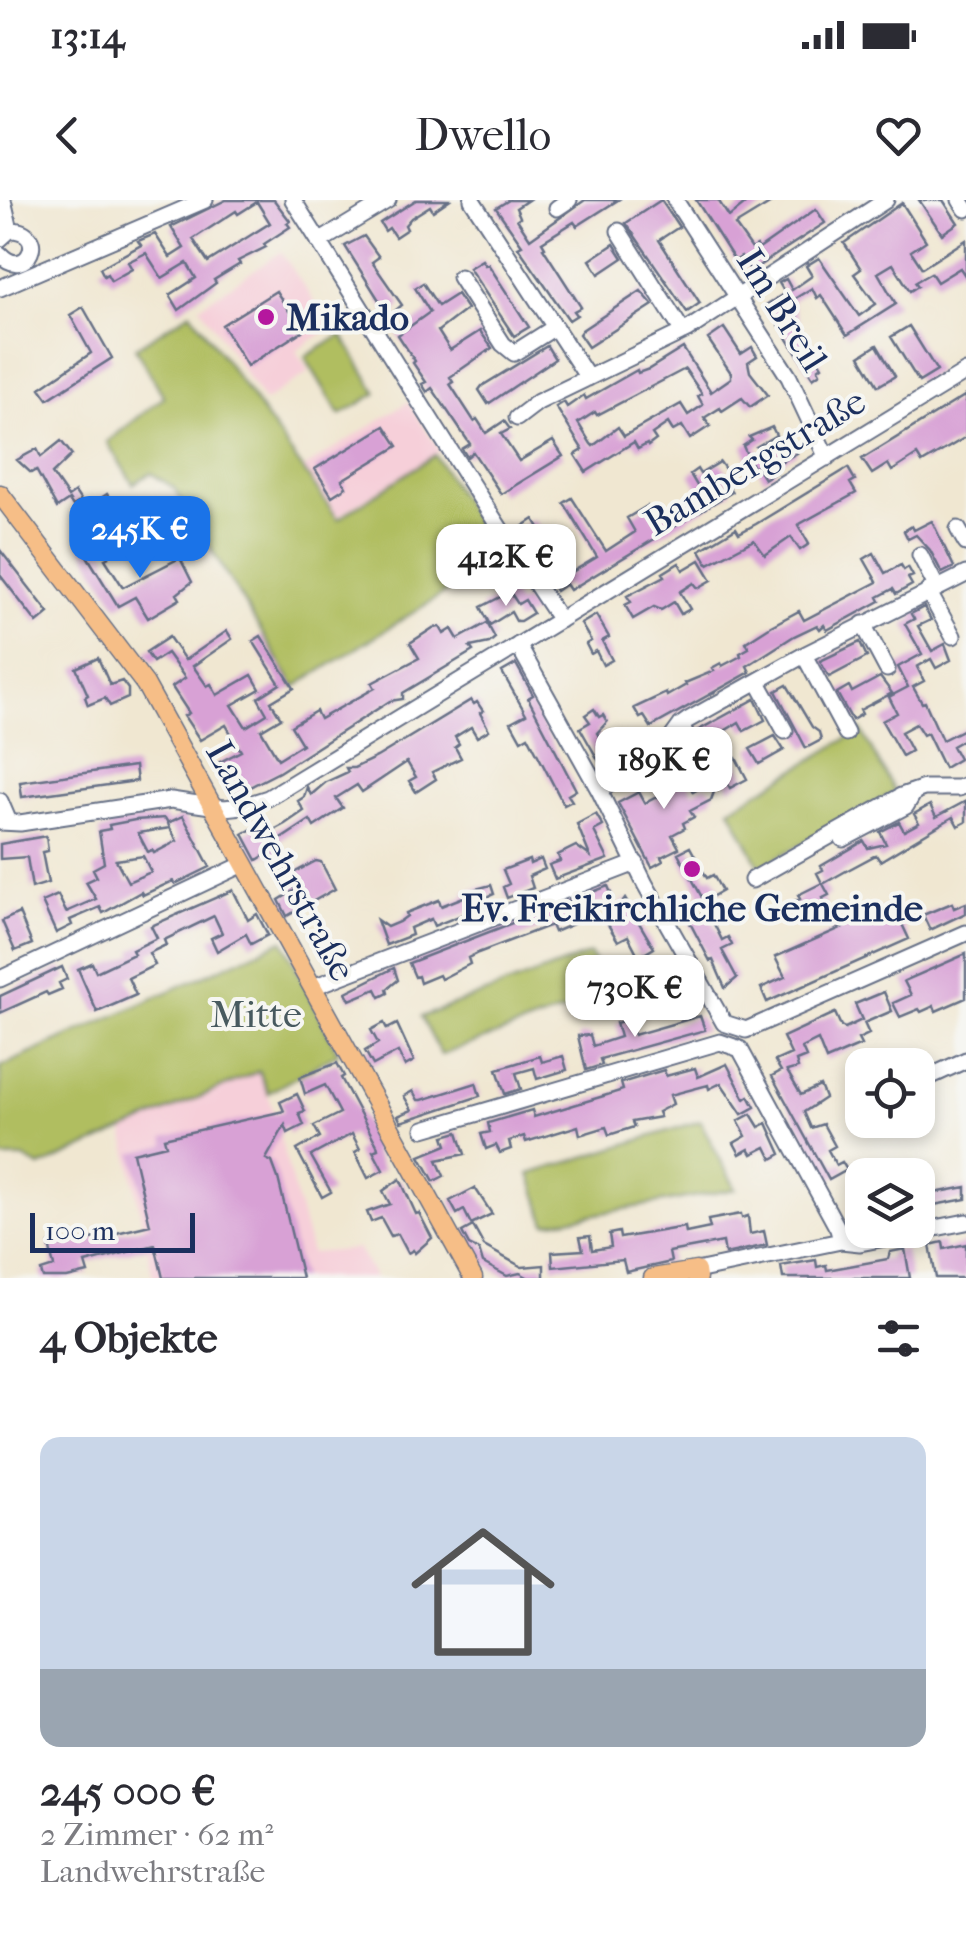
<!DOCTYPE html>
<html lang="de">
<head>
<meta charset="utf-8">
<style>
  :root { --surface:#fff; --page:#f2f2f3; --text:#2b2b33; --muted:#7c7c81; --accent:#1a73e8 }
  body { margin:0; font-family:"IM FELL French Canon",serif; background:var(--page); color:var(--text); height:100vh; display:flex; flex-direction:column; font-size:38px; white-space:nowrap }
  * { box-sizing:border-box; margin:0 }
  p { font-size:32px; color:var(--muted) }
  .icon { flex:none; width:55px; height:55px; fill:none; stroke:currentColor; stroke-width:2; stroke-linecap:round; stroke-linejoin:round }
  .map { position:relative; height:1078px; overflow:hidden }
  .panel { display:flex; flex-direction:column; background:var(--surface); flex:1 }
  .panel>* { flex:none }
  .fabs { position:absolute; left:845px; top:848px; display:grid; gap:20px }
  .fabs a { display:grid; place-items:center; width:90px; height:90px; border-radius:20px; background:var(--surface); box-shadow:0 5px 15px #0003; font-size:50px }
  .scale { position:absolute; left:30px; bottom:25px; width:165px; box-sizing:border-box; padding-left:10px; border:5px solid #1b2f5e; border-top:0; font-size:28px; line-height:35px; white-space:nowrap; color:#1b2f5e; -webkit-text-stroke:8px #f6f6f2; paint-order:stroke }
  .price { position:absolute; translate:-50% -85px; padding:0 22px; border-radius:20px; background:#fff; color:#222; font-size:32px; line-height:65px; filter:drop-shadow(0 2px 5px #0008) }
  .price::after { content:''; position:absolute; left:50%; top:60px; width:30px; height:22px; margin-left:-15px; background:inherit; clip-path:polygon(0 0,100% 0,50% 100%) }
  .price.on { background:var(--accent); color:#fff }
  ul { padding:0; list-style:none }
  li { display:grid; align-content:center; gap:20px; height:530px; padding:0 40px }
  li span { display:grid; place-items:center; height:310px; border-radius:20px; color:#555 }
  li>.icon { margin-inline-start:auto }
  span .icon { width:180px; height:180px; fill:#fffc; stroke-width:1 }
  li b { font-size:42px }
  h2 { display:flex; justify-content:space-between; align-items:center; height:120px; padding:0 40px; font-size:42px }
  .status { display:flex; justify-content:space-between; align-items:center; height:70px; padding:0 50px; background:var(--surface); direction:ltr }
  .status svg { height:28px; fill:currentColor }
  header { display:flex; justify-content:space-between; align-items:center; height:130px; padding:0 40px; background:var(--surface); font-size:45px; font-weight:600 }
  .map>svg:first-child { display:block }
  .built { fill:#f6cfd9 }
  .green { fill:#b0be60; stroke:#66765f; stroke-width:2.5 }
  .building { fill:#d8a1d5; fill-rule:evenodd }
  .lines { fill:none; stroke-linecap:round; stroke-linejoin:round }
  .minor-casing { stroke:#666f86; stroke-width:19 }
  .major-casing { stroke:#666f86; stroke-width:21 }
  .minor { stroke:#fff; stroke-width:15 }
  .major { stroke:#f6be87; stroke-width:18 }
  .poi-dot { fill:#b5179e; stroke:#f6f6f2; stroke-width:4 }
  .labels { text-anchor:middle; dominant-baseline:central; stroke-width:8; stroke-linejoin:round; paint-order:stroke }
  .street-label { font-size:38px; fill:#1b2f5e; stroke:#f6f6f2 }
  .poi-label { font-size:38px; font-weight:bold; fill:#1b2f5e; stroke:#f6f6f2; text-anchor:start }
  .park-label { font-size:38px; fill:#485a5f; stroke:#f6f6f2 }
</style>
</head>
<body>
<div class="status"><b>13:14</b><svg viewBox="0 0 49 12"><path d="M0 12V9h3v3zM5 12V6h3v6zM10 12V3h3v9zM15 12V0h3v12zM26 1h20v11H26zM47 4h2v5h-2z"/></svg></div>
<header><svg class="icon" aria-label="back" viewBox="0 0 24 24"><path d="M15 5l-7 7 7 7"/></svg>Dwello<svg class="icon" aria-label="heart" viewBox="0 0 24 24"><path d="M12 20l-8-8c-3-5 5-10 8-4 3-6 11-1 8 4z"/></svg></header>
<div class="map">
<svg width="966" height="1078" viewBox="0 0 966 1078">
  <rect width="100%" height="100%" fill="#f6f6f2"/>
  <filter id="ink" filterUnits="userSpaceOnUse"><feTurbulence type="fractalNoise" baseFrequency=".01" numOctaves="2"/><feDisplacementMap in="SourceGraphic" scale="20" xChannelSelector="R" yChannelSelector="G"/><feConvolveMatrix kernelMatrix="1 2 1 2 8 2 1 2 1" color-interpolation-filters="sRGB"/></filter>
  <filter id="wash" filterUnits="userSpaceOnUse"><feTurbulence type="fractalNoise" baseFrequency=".0048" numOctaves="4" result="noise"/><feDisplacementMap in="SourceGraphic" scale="40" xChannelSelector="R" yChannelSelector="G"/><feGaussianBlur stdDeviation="2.25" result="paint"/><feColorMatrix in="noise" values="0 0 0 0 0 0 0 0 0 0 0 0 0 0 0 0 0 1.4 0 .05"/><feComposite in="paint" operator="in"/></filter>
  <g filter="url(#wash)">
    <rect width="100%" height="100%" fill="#f0e7d1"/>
    <path class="built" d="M281,52L331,127L296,151L309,172L264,202L200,106Z
      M408,202L440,251L338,316L304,268Z
      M259,871L268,893L311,1053L358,1049L375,1078H153L124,930Z"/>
    <path class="green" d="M191,112L338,319L435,255L498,359L295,487L174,288L151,273L133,284L107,242L164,197L135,148Z
      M342,135L377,193L340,215L305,157Z
      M861,530L895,592L760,667L730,609Z
      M283,740L338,853L268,893L259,871L40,967L23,958H0V867Z
      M590,754L608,785L635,779L643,795L630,802L557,813L441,855L421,817Z
      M700,921L736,989L546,1023L530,974Z"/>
    <g id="blocks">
      <path class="building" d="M226,0H274L290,21L287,23L290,27L264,44L266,47L238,61L240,64L214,80L216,83L179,110L170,95L196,78L187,63L162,78L146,53L128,62L132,69L111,81L107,74L104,76L100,68L141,45L138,41L155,34L170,57L184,48L171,27ZM257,2L270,23L208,62L193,39L236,11L238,14Z
        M416,0H449L433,11L430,6L411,18L405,25L407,29L395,37L389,28L385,31L380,23Z
        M509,0H528L516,8L520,17L517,19L530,39L585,0H618L577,26L574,22L542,42L545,47L543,48L581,107L574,111L577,115L569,120L518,47L522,45L496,8Z
        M661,0L679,27L659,40L700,103L687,112L626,23Z
        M696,0H718L729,17L750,0H776L735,25L752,49L757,46L759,49L816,9L825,23L751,71L741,57L735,61Z
        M919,0H943L958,23L942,34Z
        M902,3L926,41L911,51L922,68L966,40V77L960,68L937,82L931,73L915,82L918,86L910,91L893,64L878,73L896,104L847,135L821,95L817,98L812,88L791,101L799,121L795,123L819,156L817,158L822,166L818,169L820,173L813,178L766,105L785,93L779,83L786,79L792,90L812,76L806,66L819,58L859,116L876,104L854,74L861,69L844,43Z
        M364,36L379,57L372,62L402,105L389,116L345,46Z
        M614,44L623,58L599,74L590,60Z
        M482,60L485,65L488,64L529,127L514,136L469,68Z
        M423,83L438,106L457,94L467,109L438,131L450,150L480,131L492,148L450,177L453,182L450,184L474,221L477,219L486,233L504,221L510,229L501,234L519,261L553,241L563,256L501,294L473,252L467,257L462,249L470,244L432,188L427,192L422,184L426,182L413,163L415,161L398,135L430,112L415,88Z
        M276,91L302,131L247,166L222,125Z
        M641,91L653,105L588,147L579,134L582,130Z
        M83,107L112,158L48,199L40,188L91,153L70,115Z
        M909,126L937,171L919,182L891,137Z
        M724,128L741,154L752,147L754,151L757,156L748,162L750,172L768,195L750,207L742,198L722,211L720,208L704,218L710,226L690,239L682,226L673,231L668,223L652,234L656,240L648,246L647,244L638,249L634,242L586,272L575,255L583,250L556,207L564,202L567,207L584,195L586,199L637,170L638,173L649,169L683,148L711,192L731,178V173L708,139ZM685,169L702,194L698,196L703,205L688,215L681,204L624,236L618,227L593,246L591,244L578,223L595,212L597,215Z
        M877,145L895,176L878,186L860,156Z
        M547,146L555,159L488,204L479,190L482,186Z
        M966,195V237L922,263L917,255L892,271L888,264L872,274L862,259Z
        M385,226L398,246L342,280L346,287L332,296L315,269Z
        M772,227L776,235L756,247L765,261L779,253L775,246L788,238L797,253L773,266L776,272L764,279L756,266L753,268L743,246L752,240L749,237Z
        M61,241L72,255L52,274L68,297L75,292L81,301L73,306L69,300L57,308L36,270L31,273L17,260L37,249L41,257Z
        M720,262L730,276L724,280L732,292L570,390L566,384L556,391L519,329L534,319L567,375L597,357L564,303L572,298L606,351L635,332L627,318L647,306L655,320L702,294L690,274L697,269L700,274Z
        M848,268L855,280L850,283L856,293L798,325L809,344L800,350L791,337L765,355L754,340L708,364L700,350L736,328L739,333L756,324Z
        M107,294L120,315L99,329L86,308Z
        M932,321L954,367L942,373L930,350L916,335L908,339L904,331L912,326L914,330Z
        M94,333L109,357L105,359L123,387L180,358L192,382L177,394L180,399L148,418L135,397L118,406L79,343Z
        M0,350L49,413L37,423L0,375Z
        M874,353L885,373L901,365L904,370L908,367L913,376L908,378L912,385L896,394L893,389L878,397L880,401L827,430L824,425L820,429L817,425L794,436L747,466L750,472L651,527L644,516L640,518L634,508L666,493L667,496L686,485L685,483L714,471L712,468L721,463L722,466L741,456L740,453L749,448L746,442L771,426L799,411L804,420L877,382L864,359Z
        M700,360L712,380L698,388L694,383L680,392L690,409L681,414L674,402L661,410L654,407L633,419L625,405L631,402L627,396L665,376L663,373L679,363L683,370Z
        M510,392L518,404L525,400L533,413L520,421H516L511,412L490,425L481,407Z
        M924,407L931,420L918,426L932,451L945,444L951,460L936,468L931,459L917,467L924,481L913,487L922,503L925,502L942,540L966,528V538L952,546L959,559L944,568L927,533L923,535L916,524L901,532L911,551L902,556L882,521L897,513L889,497L908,487L898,467L922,454L905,424L914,419L911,414Z
        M596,415L609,437L602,441L612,460L603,465L596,451L591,454L586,444L591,441L581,424Z
        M487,423L495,438L489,443L470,447L473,451L403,493V499L390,501L279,572L236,594L218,563L241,551L226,525L200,540L184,516L189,513L172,487L185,478L167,453L153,462L146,452L169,437L185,460L227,431L232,439L193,466L207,486L211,484L217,495L252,475L260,489L232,505L246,527L267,514L258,498L280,484L253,441L261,436L294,488L271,502L281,518L261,530L278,559L302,544L291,526L316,511L320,519L375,488L372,483L419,458L410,443L433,428L440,427L444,434L452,429L458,439Z
        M860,442L867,457L829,477L820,461Z
        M98,458L110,485L122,481L128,489V498L110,506L105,498L88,505L85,497L88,495L76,468Z
        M516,464L533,495L528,498L576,590L568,595L572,601L564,605L528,536L521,540L511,522L526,514L502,472Z
        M880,477L892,493L860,510L862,514L852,520L837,493L849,486L852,492Z
        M787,485L812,527L819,532L821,540L806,548L776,491Z
        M755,499L765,520L744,531L739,522L723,532L728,540L707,551L697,531Z
        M471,500L474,504L477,502L483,511L480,513L489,530L477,537L471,527L455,537L459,544L455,547L461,558L432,572L436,579L416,592L409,581L416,577L407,562L362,592L357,585L336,598L343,608L326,619L314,627L310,620L275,643L289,668L281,672L270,652L257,660L243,634L263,623L268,633L285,624L304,611L298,601L304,597L307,587L311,595L326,582L348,572L346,568H354L377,557Z
        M594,509L599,517L603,515L607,522L597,533L608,551L611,549L616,556L601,565L580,528L590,522L585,515Z
        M775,536L784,550L759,564L750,549Z
        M685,556L692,570L684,574L693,592L705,585L714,592L711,600L690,611L694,617L683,623L685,628L672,635L679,648L661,657L663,661L652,667L618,603L639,592L645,603L668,591L660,575L675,567L673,562Z
        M736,558L747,579L730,588L718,565Z
        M135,566L137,581L22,597L20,582Z
        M966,601V622L958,626L953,617L880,661L876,655L846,671L823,684L829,695L823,698L826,704L807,713L804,707L798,710L794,701L800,699L798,695L822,683L817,673L823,670L821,666L864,641L868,648L886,644L880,632L899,622L904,631L919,623L914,614L930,605L936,617Z
        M596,614L603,626L594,631L608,659L555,679L549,665L560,661L558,655L576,646L590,656L577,624Z
        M183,616L210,667L175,684L173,681L143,695L141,692L103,713L100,707L70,720L72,725L56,733L42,702L58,695L66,712L96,699L86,682L97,677L93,669L104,663L99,631L110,629L109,625L135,620L165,618L168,623ZM168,624L177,641L154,653L152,650L148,652L138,633L170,628ZM143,656L151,672L128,682L116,660Z
        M46,636L48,651L42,652L48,683L32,688L27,657L0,659V644Z
        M690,647L707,678L713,675L722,691L704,701L678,653Z
        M541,659L545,669L529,676L533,688L507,698L503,687L509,684L503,670L529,660L530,664Z
        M316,661L321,662L335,689L287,716L279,700L295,690L288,676Z
        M491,685L494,694L482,699L484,706L434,726L431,719L410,728L412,735L386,745L377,720L387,727L399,722L407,716L406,713L439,700L441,706L466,696L464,692Z
        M608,686L613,698L569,715L573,724L554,732L551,725L478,753L468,758L470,764L441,779L439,775L420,783L418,776L415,777L409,763Z
        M233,690L248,720L257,714L268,735L251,744L246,734L217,751L211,738L222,733L214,716L164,740L166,745L149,753L155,765L128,778L136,795L97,812L78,769L92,763L96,772L134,754L132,750L157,738L151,726Z
        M625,699L654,748L639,757L628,736L618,741L607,723Z
        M952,703L954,708L966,703V713L930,730L923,715Z
        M893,705L909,739L767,802L761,788L785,777L775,757Z
        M19,713L32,744L15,751L2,721Z
        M701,714L705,721L711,718L722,740L728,737L732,745L722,750L737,778L725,788L713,760L710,761L689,721Z
        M966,754V798L936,811L934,806L921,812L919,809L900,817L893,803L911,795L904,781Z
        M62,767L67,779L59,783L62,789L48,795L46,792L0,813V796Z
        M394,768L398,780L387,789L388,793L380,797L376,789L350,800L346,792Z
        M884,792L892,811L864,823L869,834L858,839L861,845L826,860L818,840L802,848L806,857L796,861L798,868L787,871L801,895L820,886L825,898L804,912L811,928L823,924L835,946L828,950L836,965L842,962L847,970L829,980L772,876L781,871L775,861L791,854L783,837L835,813L841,826L845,828L862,820L855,804Z
        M700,816L705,830L600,859L602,865L586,870L578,836L590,835L593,846L620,837L616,823L629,819L634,835Z
        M384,823L387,829L397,824L414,861L405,866L398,852L373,865L365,851L378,843L371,830Z
        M540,856L542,862L563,856L567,870L537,879L534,868L516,873L521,889L505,894L497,869Z
        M337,863L344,876L341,878L377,945L378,949L373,951L383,970L368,978L355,952L360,949L352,934L311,956L331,992L322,997L297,950L320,937L314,926L340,913L325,885L305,894L300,877Z
        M727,864L745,899L749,896L755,907L742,914L721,883L709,889L708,885L670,895L673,904L658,912L660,917L632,922L634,927L609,935L606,927L580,935L578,926L526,942L524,936L509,941L511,949L500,953L496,945L486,949L481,934L490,932L488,923L532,910L534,917L607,895L623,890L621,883L664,870L666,876L695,868L698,877Z
        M476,883L480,896L401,922L398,916L412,910L404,896L413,891L418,900H422Z
        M297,894L305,911L299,913L304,925L288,933L285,925L266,959L272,962L278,978L302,1078H163L155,1045L85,1063L88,1073L67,1078H43L41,1071L54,1067L49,1044L61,1040L62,1046L150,1025L133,953L166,945L164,938L284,911L280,902Z
        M751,914L759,927L767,923L781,954L772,959L766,947L752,954L749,949L740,954L734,943L746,936L738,921Z
        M458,932L465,954L437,960L444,976L434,981L420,956L447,945L444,936Z
        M400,979L416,1014L419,1013L432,1038L415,1053L413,1050L408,1053L398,1034L391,1036L381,1018L371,1022L367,1012L390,1004L383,991Z
        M966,987V999L918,1008V996Z
        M475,988L492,1014L471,1024L464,1010L457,1014L450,1001Z
        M741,1014L742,1018L748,1016L750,1034L764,1031L767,1045L725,1054L723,1042L669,1052L671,1062L626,1072L623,1060L553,1067L552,1052L583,1050L580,1037L590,1036L592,1050L611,1047L609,1034L619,1032L620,1038L685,1027L686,1033L710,1028L708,1020Z
        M473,1026L484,1046L522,1067L544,1065V1078H529L520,1073L507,1076L483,1063L479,1050L469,1045L462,1032Z
        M943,1042L944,1049L966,1044V1078H936L930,1045Z
        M905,1049L910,1078H783L781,1066L816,1060L817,1067L826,1065L827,1070L888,1059L890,1052Z"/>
    </g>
  </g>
  <g filter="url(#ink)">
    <use href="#blocks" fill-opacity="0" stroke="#666f86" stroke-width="2.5"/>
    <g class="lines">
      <g class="minor-casing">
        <path id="minor" d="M3,0L10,30
          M293,0C382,140 467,282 560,420
          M472,0L588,178
          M675,0L789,177L827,258
          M960,0L966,9
          M557,8L569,0
          M619,31L683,132
          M0,39L10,30C50,30 27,83 0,54
          M319,42L388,0
          M460,77L503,144L514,153L555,127
          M0,88L205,0
          M517,218L538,202L687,130L886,0
          M958,329L966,343
          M920,355L937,388
          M928,391L953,436
          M863,424L887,469
          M518,445L599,590L645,684L724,823L746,830L966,733
          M804,455L846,533
          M758,482L785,531
          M681,525L705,571
          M599,590L657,558L681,525L688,520L804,455L966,374
          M0,601L9,622
          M0,622L20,623L171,600L224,608L243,606L268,598L966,172
          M843,639L906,606L913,594
          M752,680L901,596L924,588H959L966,585
          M0,779L244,664
          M313,787L636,663
          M918,882L966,860
          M424,929L720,842L740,849L838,1029L841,1041
          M696,1071L841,1041L860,1043L966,1022"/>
      </g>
      <g class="major-casing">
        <path id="major" d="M0,294L145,484L473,1078
          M653,1078L696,1071L697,1078"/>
      </g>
      <use href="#minor" class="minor"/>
      <use href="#major" class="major"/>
    </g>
  </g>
  <g class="poi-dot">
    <circle cx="266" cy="117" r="10"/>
    <circle cx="692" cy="669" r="10"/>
  </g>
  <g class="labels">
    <g class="street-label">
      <text transform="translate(782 110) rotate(58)">Im Breil</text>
      <text transform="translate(755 262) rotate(-31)">Bambergstraße</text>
      <text transform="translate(281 661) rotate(61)">Landwehrstraße</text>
    </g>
    <g class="poi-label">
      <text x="286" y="117">Mikado</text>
      <text x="692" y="708" text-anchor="middle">Ev. Freikirchliche Gemeinde</text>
    </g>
    <g class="park-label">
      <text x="256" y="814">Mitte</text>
    </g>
  </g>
</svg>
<div class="fabs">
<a><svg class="icon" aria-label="locate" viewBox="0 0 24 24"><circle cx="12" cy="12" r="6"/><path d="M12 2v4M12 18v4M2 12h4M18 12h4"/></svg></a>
<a><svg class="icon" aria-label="layers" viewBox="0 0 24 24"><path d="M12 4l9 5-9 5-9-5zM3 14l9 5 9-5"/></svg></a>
</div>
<div class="scale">100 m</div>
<b class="price on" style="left:140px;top:381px">245K €</b>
<b class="price" style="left:506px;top:409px">412K €</b>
<b class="price" style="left:664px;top:612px">189K €</b>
<b class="price" style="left:635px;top:840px">730K €</b>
</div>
<section class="panel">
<h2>4 Objekte<svg class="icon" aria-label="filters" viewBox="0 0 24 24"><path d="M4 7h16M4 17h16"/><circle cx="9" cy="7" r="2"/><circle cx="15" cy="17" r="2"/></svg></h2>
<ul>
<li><span style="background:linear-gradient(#c9d6e8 75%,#9aa5b1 0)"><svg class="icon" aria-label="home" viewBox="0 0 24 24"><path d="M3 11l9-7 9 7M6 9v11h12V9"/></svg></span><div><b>245 000 €</b><p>2 Zimmer · 62 m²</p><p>Landwehrstraße</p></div></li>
</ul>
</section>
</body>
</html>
